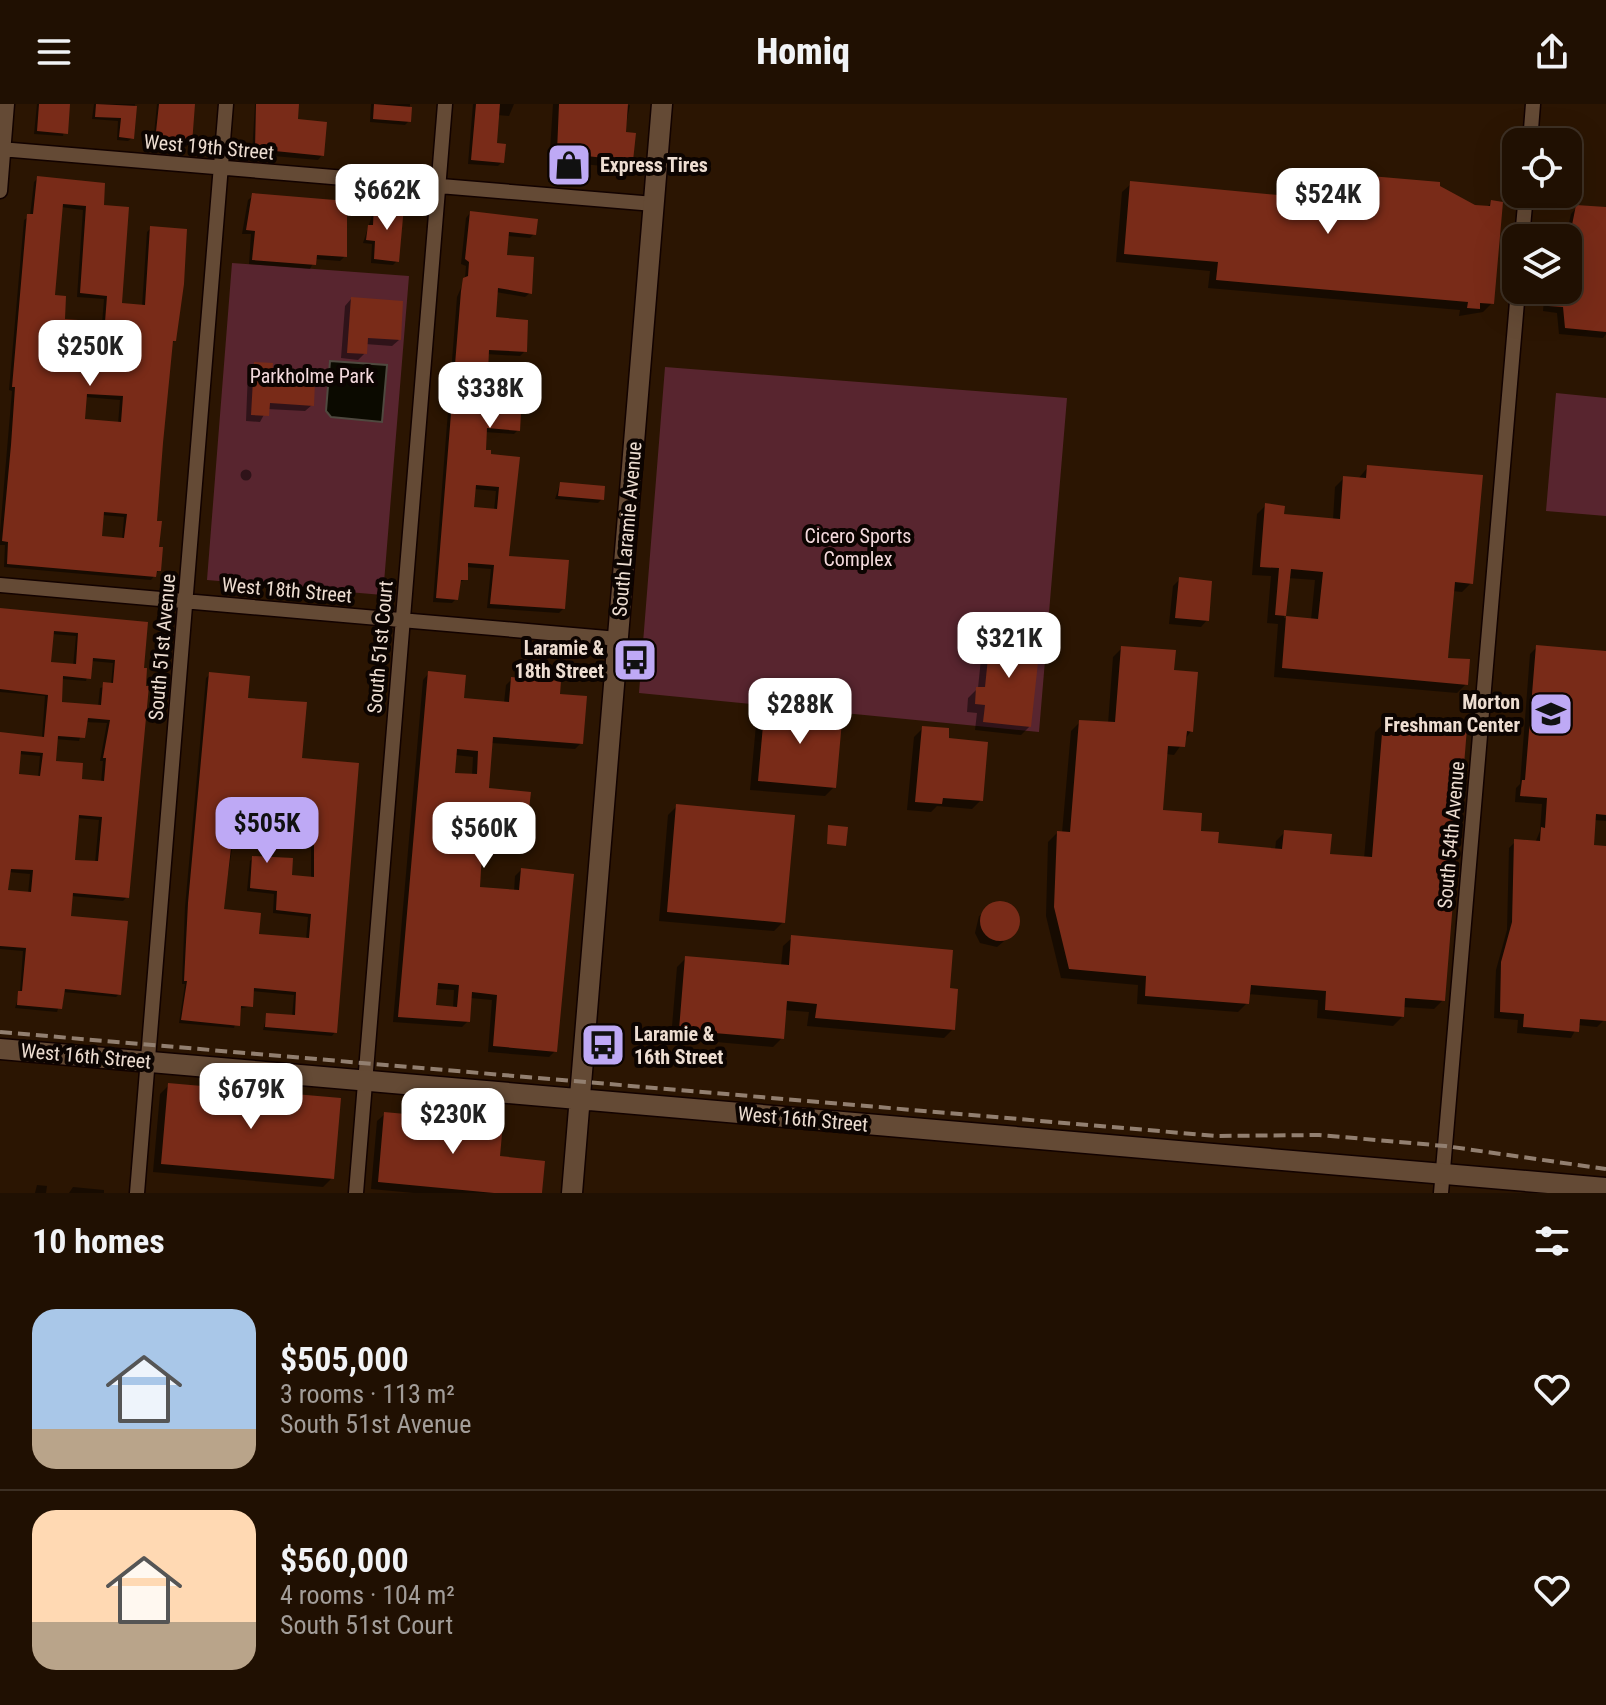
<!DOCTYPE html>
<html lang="en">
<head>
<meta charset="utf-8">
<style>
  :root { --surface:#201002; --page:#2d1e11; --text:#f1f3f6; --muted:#a29d99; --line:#3d3024; --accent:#bea9f5 }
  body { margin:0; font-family:"Roboto Condensed",sans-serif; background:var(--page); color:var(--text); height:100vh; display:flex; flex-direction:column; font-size:30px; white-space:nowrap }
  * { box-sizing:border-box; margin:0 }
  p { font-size:26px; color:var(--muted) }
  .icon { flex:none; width:44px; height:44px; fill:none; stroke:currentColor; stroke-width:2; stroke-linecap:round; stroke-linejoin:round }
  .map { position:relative; height:1089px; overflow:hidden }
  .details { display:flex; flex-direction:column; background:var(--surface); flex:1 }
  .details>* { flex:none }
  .fabs { position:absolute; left:1502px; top:24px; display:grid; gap:16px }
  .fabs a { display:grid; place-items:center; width:80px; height:80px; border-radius:16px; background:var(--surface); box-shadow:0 8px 32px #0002,0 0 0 2px var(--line); font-size:40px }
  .price { position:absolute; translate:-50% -68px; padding:0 18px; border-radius:16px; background:#fff; color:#222; font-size:26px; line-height:52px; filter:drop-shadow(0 2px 4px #0008) }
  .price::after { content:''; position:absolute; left:50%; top:48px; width:24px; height:18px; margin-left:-12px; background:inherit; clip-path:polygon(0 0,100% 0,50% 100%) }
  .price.selected { background:var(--accent); color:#111 }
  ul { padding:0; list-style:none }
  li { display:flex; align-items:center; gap:24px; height:200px; padding:0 32px }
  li+li { border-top:2px solid var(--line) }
  li span { display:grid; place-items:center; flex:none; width:224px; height:160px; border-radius:24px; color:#555 }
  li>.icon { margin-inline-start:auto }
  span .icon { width:96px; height:96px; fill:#fffc; stroke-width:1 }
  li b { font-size:34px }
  h2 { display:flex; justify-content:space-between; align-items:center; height:96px; padding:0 32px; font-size:34px }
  header { display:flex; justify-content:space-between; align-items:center; height:104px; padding:0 32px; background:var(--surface); font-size:36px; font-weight:800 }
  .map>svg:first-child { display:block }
  .green { fill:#58252f }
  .water { fill:#0b0a00; stroke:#4f493f; stroke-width:2 }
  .shadow { fill:#0007; fill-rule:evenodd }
  .building { fill:#792b18; fill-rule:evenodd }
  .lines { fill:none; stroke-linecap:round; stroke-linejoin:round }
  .street-casing { stroke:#120200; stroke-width:17 }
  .secondary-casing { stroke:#120200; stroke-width:23 }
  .street { stroke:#644a35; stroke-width:14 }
  .secondary { stroke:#644a35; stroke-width:20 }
  .rail { stroke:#927f70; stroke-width:4; stroke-dasharray:12 6; stroke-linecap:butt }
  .labels { text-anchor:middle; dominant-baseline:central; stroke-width:8; stroke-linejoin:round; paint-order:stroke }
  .street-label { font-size:20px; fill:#edddd1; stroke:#0c0401 }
  .poi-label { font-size:20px; font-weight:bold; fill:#edddd1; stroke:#0c0401; text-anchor:start }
  .park-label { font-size:20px; fill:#f3d9dc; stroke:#0c0401 }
</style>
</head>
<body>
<header><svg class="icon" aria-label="menu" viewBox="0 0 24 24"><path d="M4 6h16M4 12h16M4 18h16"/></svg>Homiq<svg class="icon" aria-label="share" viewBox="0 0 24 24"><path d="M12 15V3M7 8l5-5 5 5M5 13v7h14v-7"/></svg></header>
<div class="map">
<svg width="1606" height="1089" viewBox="0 0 1606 1089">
  <rect width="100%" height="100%" fill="#2b1502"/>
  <path class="green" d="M232,159L409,172L383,491L207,476Z
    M665,263L1067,294L1039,628L639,589Z
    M1556,289L1606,294V412L1546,407Z"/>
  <path class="water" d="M330,257L387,261L382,318L331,313L326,307Z"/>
  <path class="shadow" d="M37,0H68L63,32L34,30Z
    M94,0H135L132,34L128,37L117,36L118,17L92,15Z
    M157,0H193L190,39L186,43L153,40Z
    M255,0H296V17L322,51L318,56L252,50Z
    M371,0H410L409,17L405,21L370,18Z
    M473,0H514L509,12L497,11L495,41L502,58L498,62L468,60Z
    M553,0H620L619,4L630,1L624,30L631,56L622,64L583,60L582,73L574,81L548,78Z
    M1312,69L1438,83L1474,103L1486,104L1491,99L1492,199L1483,208L1459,212L1460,206L1208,184L1210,167L1116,158L1122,88L1131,80L1302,95L1303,78Z
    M38,74L101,103L119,201L142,203L147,128L151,124L174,237L170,241L155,419L159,466L151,476L4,463L5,441H0V428L12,287L9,286L24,116L30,112L34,78ZM61,103L83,106L77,193L104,195L102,220L62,217L53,193ZM85,293L120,296L118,320L83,317ZM102,411L124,413L122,436L100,434Z
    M253,92L345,152L340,157L315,155L310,165L249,160L251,130H242L248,96Z
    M375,102L397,157L393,161L371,159L372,140L363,139Z
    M1577,103L1606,105V230L1603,234L1559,230L1557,209L1543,207L1545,186H1568V134H1549V128L1556,122L1568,123L1571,110Z
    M470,109L534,130L530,134L507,132L505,153L530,189L525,193L496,188L494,215L525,247L520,252L487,250L486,271L518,326L514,330L485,328L484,348L489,352L517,355L507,454L563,505L559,509L487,504L491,465L466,463V475L458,479L456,495L452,499L433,498L457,193L465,175L466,162L461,160L466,114ZM474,385L496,387L494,407L472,405Z
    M351,195L399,236L392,242L365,240V249L358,256L341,254L345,202Z
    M254,260L270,276L312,301L305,307L267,305L260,318L246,317L248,267Z
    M1368,363L1471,479L1462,488L1452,487L1445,555L1466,580L1457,589L1274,573L1278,520L1267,519L1271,472L1252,471L1257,410L1266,401L1282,412L1333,416L1335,383L1344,374L1358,375ZM1288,474L1315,476L1311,516L1284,514Z
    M240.5 371a5.5 5.5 0 1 1 11 0a5.5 5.5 0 1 1-11 0Z
    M560,380L602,395L598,399L555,395Z
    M1180,475L1207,516L1201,523L1169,520L1173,482Z
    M0,506L146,519L127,793L123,797L71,792L69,813L119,890L116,893L63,888L57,908L15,904L20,888L23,847L0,845V630L42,634L45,592L0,588ZM52,530L76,532L73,562L49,560ZM91,557L113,559L111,581L100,584L98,603L60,600L61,575L86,577ZM84,618L107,619L100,657H103L101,679L80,677L54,659L55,635L79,637ZM19,650L40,652L38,674L17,672ZM77,714L99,716L95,759L73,757ZM8,768L30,770L28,790L6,788Z
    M992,526L1023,549L1030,622L1021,631L975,626L977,609L967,608L968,594L978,584L983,535Z
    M1537,543L1606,549V717L1594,716L1591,743L1606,744L1604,916L1597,923L1578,921L1571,934L1517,929L1518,916L1494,914L1496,866L1507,826L1509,744L1515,738L1535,739L1540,727L1542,700L1515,698L1516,684L1520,680L1530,550Z
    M1122,544L1172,568L1191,627L1174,651L1166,650L1161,707L1216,741L1275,746L1276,737L1285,728L1328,752L1364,755L1375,628L1384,619L1443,896L1434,905L1403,903L1402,913L1393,922L1317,914L1318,896L1248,890L1247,899L1238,908L1137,900L1138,881L1061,874L1046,812L1048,738L1057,729H1062L1071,627L1080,618L1108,620L1113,553Z
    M429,569L462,595L504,599L506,581L512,575L558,592L581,639L575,645L491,639L487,686L527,704L521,710L485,707L478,785L514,788L515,772L521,766L555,947L549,953L488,948L492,896L470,894L468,917L462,923L393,918L423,576ZM455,651L473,653L472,672L453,671ZM446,729L466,731L464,750L444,748ZM435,885L454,886L453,904L433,903Z
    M210,570L246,596L300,655L357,660L335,928L332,932L263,926L267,911L292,913L294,891L252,887L251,902L239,905L234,924L179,919L185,880H182L185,803L206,574ZM235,727L311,733V774L289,773L253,754L250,757L247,787L274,790L273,809L308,813L306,836L257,832L222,807Z
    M766,601L834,683L825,692L750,686L757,610Z
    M923,624L946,636L981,696L972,705L937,702L931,708L907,706L914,633Z
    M677,702L783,818L774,827L659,817L668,711Z
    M1002,799L1013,805L1018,816L1015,828L997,843L980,839L975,829L979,812Z
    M792,834L948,886L953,925L944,934L807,922L809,908L784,906L782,934L773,943L671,934L677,863L686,854L781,862L783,842Z
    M169,981L332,1074L323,1083L153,1068L160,990Z
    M385,1010L497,1054L543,1058L542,1089H414L371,1085L377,1017Z
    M37,1081L47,1082L46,1089H35Z
    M73,1083L104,1086V1089H69Z"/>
  <path class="building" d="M39,0H70L68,30L37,27Z
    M96,0L137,2L134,35L119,33L121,14L95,13Z
    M159,0H195L192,40L155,37Z
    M256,0H299L298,15L327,18L324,52L255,45Z
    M374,0L412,3L411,18L373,15Z
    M476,0H500L497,39L506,40L504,59L471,56Z
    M559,0H628L626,28L636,29L633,57L586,52L584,73L556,71Z
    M1312,67L1440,78V82L1475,101L1490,102L1491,96L1503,98L1494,200L1480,199V205L1467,204L1468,198L1216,176L1218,158L1124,150L1130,77L1309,94Z
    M37,72L105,79L104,101L129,103L122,199L145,201L150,122L187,125L184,180L176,237H173L163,339L157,417H162L159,443H163L161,467H157L156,473L7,460L8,438L2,437L11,341L15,283H12L27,110H33ZM63,100L86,102L80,189L107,192L105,218L65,215L66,192L55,191ZM87,290L123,292L121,318L85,315ZM104,408L127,410L124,434L102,432Z
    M252,89L347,97V153L317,151L316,161L252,156L255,127L246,126Z
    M374,100L404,102L399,158L374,155L375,137L366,136L368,121H373Z
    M1576,101L1606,103V228L1565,224L1563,203L1548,202L1550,186H1568V134H1554L1555,120L1572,121Z
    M470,107L538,115L536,131L509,128L507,151L534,153L532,190L498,184L496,213L528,216L527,248L489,246L488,269L523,273L520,327L487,324L486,346H491V350L520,353L509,452L569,456L565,505L490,500L494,461L468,459V476H461L458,496L436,494L461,187L463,174L468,172L469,158L465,155ZM476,381L499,383L497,405L474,403Z
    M351,193L403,197L401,236L368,234L367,250L347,249Z
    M254,258L273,259L272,274L315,277L314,302L270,299L269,312L251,311Z
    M1367,361L1483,371L1473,480L1455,478L1448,554L1470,555L1468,581L1282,564L1286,512L1275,511L1279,464L1260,463L1265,399L1285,402L1284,410L1340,415L1343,372L1366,374ZM1291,465L1323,468L1318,515L1286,512Z
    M560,378L605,382L604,396L558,392Z
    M1179,473L1212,477L1209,517L1175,514Z
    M0,504L148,518L144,564H147L146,582H149L129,794L73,789L71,812L128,817L121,891L65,885L62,905L17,901L18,887H22L26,844L0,842V628L44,633L48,591L0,585ZM54,527L78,529L76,560L51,558ZM93,554L115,556L113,579L103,578L101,601L62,598L63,572L91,575ZM88,614L110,616L103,654H106L104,677L82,675L83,659L56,657L58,632L85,634ZM21,647L43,649L40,672L19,670ZM79,711L102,713L98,757L75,756ZM11,765L33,766L31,788L8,786Z
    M991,524L1028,527L1026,548L1039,549L1031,623L983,618L985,601L975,600L976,583H985Z
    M1536,541L1606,547V711L1596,710L1594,741L1606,742V917L1580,915L1579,928L1523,923L1524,910L1500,908L1501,858L1512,818L1514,735L1540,737L1541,723L1545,724L1547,694L1520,692L1522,676H1525Z
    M1121,542L1176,546L1174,566L1198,568L1193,628L1187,627L1185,643L1168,642L1163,706L1202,709L1201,727L1219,728L1218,739L1282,745L1284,726L1332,730L1330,750L1372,753L1383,617L1467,624L1445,897L1405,894L1404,913L1325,906L1326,887L1251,881L1249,900L1145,892L1146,872L1069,865L1054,803L1057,727L1070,728L1079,616L1115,618Z
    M428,567L466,571L464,594L509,598L511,573L561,577L560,590L587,592L583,640L493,633L489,684L531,688L529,705L488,702L482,749L480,783L519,786L521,764L574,770L557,948L493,942L497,891L472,888L470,918L398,913ZM457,645L478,647L477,670L455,669ZM449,724L471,725L469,749L447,747ZM438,879L459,881L457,903L436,901Z
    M209,568L250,572L248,594L307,598L302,654L359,659L337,929L265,923L266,909L295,911L296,888L254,884L253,903L241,902L240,922L181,916L187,877H184L188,799ZM237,724L314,731V773L292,771L293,754L252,752L250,784L277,787L276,806L311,810L309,834L259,830L261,809L224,805L231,744H236Z
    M765,599L843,606L836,684L758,677Z
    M922,622L949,624V634L988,638L983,697L943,694L942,700L915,698Z
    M676,700L795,711L785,819L667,808Z
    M828,721L848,723L846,742L827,740Z
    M980 817a20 20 0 1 1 40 0a20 20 0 1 1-40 0Z
    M791,831L953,846L950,884L958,885L955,926L815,914L817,900L787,897L784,935L679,926L685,852L789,861Z
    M168,979L341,994L334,1075L161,1060Z
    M384,1008L503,1019L500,1052L545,1057L542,1089H494L378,1078Z"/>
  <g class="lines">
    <g class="street-casing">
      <path id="street" d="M1530,38L1533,0
        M0,45L654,100
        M0,87L7,0
        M1522,134L1526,90
        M0,481L618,535
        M137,1089L226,0
        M356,1089L445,0
        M1441,1089L1518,186"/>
    </g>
    <g class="secondary-casing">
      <path id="secondary" d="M0,945L1606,1084
        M572,1089L662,0"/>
    </g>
    <use href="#street" class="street"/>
    <use href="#secondary" class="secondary"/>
    <path class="rail" d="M0,928L1217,1032L1319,1031L1445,1042L1606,1065"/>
  </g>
  <defs>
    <g id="shop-square" transform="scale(2.3)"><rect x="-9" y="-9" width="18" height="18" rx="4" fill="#bea9f5" stroke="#0c0401"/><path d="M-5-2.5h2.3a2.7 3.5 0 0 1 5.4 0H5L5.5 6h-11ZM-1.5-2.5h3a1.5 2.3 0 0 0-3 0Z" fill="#111"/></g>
    <g id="bus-square" transform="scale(2.3)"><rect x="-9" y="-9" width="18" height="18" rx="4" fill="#bea9f5" stroke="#0c0401"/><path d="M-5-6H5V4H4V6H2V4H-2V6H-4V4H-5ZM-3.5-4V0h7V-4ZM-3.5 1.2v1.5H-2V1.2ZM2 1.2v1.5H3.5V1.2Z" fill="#111"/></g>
    <g id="school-square" transform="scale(2.3)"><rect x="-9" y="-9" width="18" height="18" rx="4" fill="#bea9f5" stroke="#0c0401"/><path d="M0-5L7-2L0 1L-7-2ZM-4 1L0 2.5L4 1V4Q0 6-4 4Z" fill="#111"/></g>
  </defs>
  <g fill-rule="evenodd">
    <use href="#shop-square" x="569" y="61"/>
    <use href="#bus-square" x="635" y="556"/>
    <use href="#school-square" x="1551" y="610"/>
    <use href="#bus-square" x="603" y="941"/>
  </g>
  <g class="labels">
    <g class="street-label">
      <text transform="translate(209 43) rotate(5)">West 19th Street</text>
      <text transform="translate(627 425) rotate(-85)">South Laramie Avenue</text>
      <text transform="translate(287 486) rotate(5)">West 18th Street</text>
      <text transform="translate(162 543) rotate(-85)">South 51st Avenue</text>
      <text transform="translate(380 543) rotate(-85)">South 51st Court</text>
      <text transform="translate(1451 731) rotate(-85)">South 54th Avenue</text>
      <text transform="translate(86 952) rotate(5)">West 16th Street</text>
      <text transform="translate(803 1015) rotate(5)">West 16th Street</text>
    </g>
    <g class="poi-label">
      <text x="600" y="61">Express Tires</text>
      <text x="604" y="544" text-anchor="end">Laramie &amp;<tspan x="604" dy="23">18th Street</tspan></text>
      <text x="1520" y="598" text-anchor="end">Morton<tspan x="1520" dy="23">Freshman Center</tspan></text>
      <text x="634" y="930">Laramie &amp;<tspan x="634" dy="23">16th Street</tspan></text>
    </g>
    <g class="park-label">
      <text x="312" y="272">Parkholme Park</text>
      <text x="858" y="432">Cicero Sports<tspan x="858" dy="23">Complex</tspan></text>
    </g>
  </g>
</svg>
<div class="fabs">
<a><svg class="icon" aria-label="locate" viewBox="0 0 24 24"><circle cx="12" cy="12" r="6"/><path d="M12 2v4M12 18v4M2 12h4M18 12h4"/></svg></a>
<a><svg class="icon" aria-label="layers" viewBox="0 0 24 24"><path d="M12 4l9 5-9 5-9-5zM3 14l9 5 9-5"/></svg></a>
</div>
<b class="price" style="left:387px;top:128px">$662K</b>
<b class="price" style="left:1328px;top:132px">$524K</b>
<b class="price" style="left:90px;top:284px">$250K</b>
<b class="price" style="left:490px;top:326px">$338K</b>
<b class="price" style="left:1009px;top:576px">$321K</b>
<b class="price" style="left:800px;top:642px">$288K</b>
<b class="price selected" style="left:267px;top:761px">$505K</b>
<b class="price" style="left:484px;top:766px">$560K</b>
<b class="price" style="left:251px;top:1027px">$679K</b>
<b class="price" style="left:453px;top:1052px">$230K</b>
</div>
<section class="details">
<h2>10 homes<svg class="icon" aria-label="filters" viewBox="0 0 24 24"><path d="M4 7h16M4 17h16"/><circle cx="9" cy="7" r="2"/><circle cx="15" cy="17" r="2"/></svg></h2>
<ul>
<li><span style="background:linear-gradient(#a9c7e8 75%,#b9a48a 0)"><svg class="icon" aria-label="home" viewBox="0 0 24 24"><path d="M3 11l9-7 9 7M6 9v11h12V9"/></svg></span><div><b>$505,000</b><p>3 rooms · 113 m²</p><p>South 51st Avenue</p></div><svg class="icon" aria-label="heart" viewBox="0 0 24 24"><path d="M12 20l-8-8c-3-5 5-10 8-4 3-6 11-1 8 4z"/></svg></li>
<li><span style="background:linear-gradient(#ffd9b3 70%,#b9a48a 0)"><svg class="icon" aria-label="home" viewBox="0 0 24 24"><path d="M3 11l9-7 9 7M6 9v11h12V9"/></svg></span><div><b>$560,000</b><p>4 rooms · 104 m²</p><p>South 51st Court</p></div><svg class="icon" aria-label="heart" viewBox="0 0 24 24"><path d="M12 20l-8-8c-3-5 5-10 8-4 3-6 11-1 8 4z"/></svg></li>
</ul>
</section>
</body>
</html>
